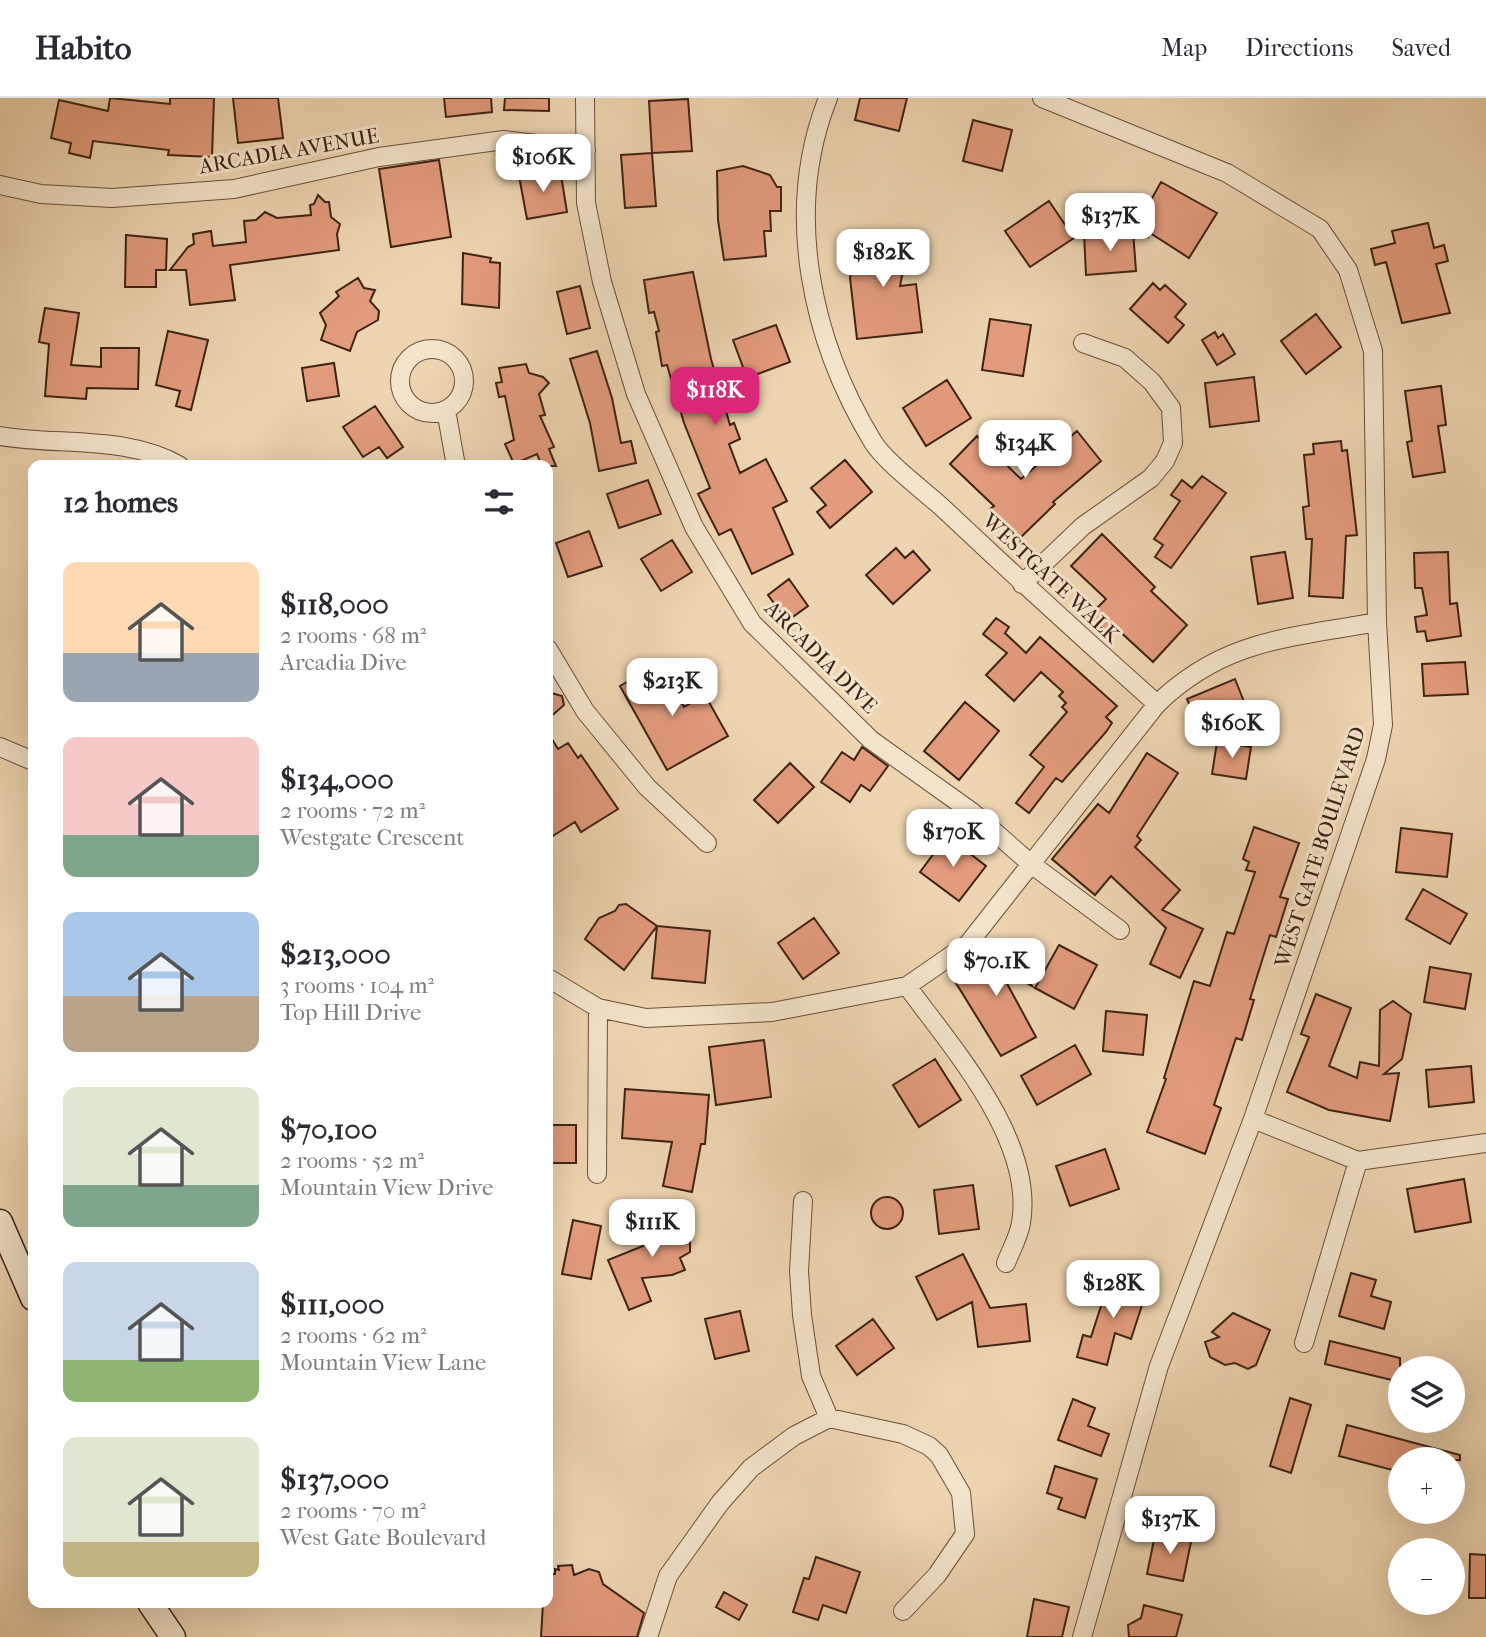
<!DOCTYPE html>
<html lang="en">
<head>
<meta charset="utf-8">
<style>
  :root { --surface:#fff; --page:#f7f7f7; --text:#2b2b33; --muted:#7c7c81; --line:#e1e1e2; --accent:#db2777 }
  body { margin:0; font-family:"IM FELL French Canon",serif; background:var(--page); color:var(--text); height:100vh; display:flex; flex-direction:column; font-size:26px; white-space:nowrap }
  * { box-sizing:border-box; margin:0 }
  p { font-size:23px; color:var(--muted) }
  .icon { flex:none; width:38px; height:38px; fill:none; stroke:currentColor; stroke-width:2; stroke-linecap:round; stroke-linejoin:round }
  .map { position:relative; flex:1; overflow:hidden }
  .drawer { position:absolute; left:28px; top:362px; width:525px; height:1148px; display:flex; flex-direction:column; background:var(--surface); border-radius:14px; box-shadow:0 7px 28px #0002 }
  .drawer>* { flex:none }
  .tools { position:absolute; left:1388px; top:1258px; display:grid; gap:14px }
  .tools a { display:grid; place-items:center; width:77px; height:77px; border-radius:50%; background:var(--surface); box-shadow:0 7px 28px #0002; font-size:35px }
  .price { position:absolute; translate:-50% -60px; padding:0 16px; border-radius:14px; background:#fff; color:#222; font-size:23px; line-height:46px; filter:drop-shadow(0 2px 4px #0008) }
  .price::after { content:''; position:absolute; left:50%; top:42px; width:21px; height:16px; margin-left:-10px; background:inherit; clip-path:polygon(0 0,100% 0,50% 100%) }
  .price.selected { background:var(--accent); color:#fff }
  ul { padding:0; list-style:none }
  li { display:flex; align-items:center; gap:21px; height:175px; padding:0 35px }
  li span { display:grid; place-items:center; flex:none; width:196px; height:140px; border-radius:14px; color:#555 }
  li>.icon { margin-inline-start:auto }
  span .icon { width:84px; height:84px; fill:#fffc; stroke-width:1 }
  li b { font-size:30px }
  h2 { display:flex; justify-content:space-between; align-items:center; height:84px; padding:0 35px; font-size:30px }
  header { display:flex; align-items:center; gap:42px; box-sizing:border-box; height:98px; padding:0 35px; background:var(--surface); border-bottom:2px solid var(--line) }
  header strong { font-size:33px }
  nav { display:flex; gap:38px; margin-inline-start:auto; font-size:24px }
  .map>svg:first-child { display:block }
  .building { fill:#e39b7d; stroke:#3e2314; stroke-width:2 }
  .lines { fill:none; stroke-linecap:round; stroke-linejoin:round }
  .street-casing { stroke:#6a503b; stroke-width:20 }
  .secondary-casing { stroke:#3e2314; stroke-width:27 }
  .street { stroke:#f4e4cc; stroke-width:18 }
  .secondary { stroke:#f4e4cc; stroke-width:24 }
  .labels { text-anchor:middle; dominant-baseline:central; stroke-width:6; stroke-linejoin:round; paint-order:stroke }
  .street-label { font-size:21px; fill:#3e2314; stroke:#f4e4cc }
</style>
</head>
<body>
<header>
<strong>Habito</strong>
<nav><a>Map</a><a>Directions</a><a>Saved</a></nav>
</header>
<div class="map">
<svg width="1486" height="1539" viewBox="0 0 1486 1539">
  <rect width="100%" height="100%" fill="#eed5b1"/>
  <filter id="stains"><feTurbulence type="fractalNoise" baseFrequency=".00286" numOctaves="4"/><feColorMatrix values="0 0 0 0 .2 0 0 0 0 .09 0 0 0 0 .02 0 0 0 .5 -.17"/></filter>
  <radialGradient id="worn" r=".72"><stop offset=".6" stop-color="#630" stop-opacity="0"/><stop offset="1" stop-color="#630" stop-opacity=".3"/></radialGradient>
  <path class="building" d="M110,0L170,6V0H214L212,59L168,57L169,52L93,43L90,60L69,55L71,45L51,40L59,2L108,13Z
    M233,0H278L283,40L238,45Z
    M444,0H491L492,14L446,19Z
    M505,0H549V13L504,12Z
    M860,0H907L899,33L855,22Z
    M688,1L692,53L652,55L649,3Z
    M973,22L1012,32L1002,73L963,63Z
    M652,55L656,108L625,110L621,57Z
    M439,62L451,139L391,149L379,71Z
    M743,68L770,77L777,89H781V113H770L771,133H764L766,158L724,162L718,122L717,73Z
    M560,71L567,114L527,121L519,78Z
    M1161,84L1217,115L1189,160L1150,135L1148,139L1114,118L1125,99L1146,111Z
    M318,97L325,104H329L331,119L340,126L337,136L339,152L230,167L235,202L190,207L186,172H170L188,149L194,146L193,136L211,133L213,148L246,144L244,123L256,122L265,114L277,120L311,117L310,107L314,106Z
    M1049,103L1074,140L1030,169L1005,133Z
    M1428,125L1434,150L1444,147L1448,163L1436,166L1450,215L1402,225L1386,164L1375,167L1371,151L1395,145L1392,133Z
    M860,133L909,143L900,188L916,186L922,234L857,241L850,180Z
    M1133,133L1136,173L1086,177L1084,136Z
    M126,137L167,141L166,172H156V189H125Z
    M463,155L491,160L490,164L500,165L499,210L462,206Z
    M693,174L711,261L730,327L734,325L740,341L729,346L740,375L766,361L787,403L773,410L793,456L752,476L731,431L719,437L698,396L710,390L684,325L667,267L662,268L656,234L659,233L654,214L649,215L644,182Z
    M358,180L364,190L375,192L370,203L379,213L378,222L357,234L350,253L321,242L326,227L320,215L339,198L336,194Z
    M1153,185L1160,192L1165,187L1186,206L1175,219L1184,227L1168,245L1130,211Z
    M580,188L590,230L567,236L557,194Z
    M45,210L79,215L71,267L101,269V250H139L138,291L87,290L86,301L45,298L49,246L39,244Z
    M1316,216L1341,249L1306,276L1281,243Z
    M990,221L1031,227L1023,278L982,272Z
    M776,227L790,264L747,280L733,242Z
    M168,233L208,242L191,312L176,308L180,293L156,287Z
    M1215,234L1218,240L1223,236L1235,256L1217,267L1202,242Z
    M597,253L612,300L621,345L631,343L636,365L599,373L590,325L570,261Z
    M334,265L339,298L307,303L302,270Z
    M526,266L529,275L543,279L549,285L539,296L545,317L540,318L554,349L549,351L556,368H542L537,356L514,366L505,346L514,342L505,298L499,299L496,285L502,284L499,270Z
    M1254,279L1259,323L1210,329L1205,285Z
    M947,282L971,320L926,348L903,310Z
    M1441,288L1446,327L1438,328L1445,374L1413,379L1407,344L1412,343L1405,293Z
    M375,308L403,349L387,360L379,349L363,359L343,329Z
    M1077,333L1101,363L1053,404L1055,406L1019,441L990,411L994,408L950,366L977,338L1021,381Z
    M1341,343L1342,353L1347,352L1357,437L1346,438L1343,500L1309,498L1312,441H1306L1303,409L1309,408L1304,357L1314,356L1313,346Z
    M845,362L872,394L830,430L817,414L826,407L811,390Z
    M1202,378L1226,395L1171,470L1155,459L1163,447L1154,441L1180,403L1171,397L1182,382L1192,390Z
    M648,382L661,416L619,430L607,396Z
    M589,433L602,468L568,479L556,445Z
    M1102,436L1155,489L1151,493L1187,527L1153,564L1115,529L1108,537L1089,518L1106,501L1071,468Z
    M672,442L692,474L661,493L641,461Z
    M896,450L905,460L913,453L930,472L893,506L866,477Z
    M1285,454L1293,500L1258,506L1251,459Z
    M1448,454L1450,506L1457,505L1461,538L1427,543L1425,533L1417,534L1415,519L1427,517L1422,490H1415L1414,455Z
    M789,481L808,508L787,523L768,497Z
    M996,520L1009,529L1005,535L1026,555L1040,539L1117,608L1106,619L1112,625L1106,634L1062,684L1056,680L1029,715L1016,705L1044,669L1030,657L1067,614L1062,609L1066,605L1059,598L1063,594L1041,574L1014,603L986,577L1007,555L983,536Z
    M1465,564L1468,596L1424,598L1422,566Z
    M660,565L684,609L705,597L728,638L667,672L620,588Z
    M1235,581L1250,619L1203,639L1187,601Z
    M548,594L562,598L564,607L548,621Z
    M965,604L999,633L959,682L924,653Z
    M548,635L558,651L568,645L578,660L581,657L618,711L581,734L575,724L548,741Z
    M1217,644L1251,649L1246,681L1212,676Z
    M862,649L888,668L870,693L861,687L850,704L821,684L842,654L854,662Z
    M1147,655L1178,675L1137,738L1141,742L1135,749L1180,792L1162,812L1203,831L1180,880L1150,866L1166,830L1111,778L1095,797L1052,761L1098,706L1109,715Z
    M790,665L814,689L778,725L754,702Z
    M1254,729L1299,745L1280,799L1288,801L1276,839L1270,837L1250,901L1254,902L1242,942L1236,940L1214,1007L1221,1010L1205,1056L1147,1034L1166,981L1164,980L1194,883L1210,888L1227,834L1234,836L1255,774L1246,772L1249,764L1243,761Z
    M1401,730L1452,736L1447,779L1396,774Z
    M947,738L986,768L959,803L920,774Z
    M1423,791L1467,816L1450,846L1406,821Z
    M626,806L657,828L624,872L585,841L599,820L615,813L619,807Z
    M814,820L839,855L803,881L778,845Z
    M657,828L710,833L705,885L652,880Z
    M1005,844L1032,888L998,869L1036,939L1001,958L951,877Z
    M1059,847L1097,867L1074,911L1035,890Z
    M1430,869L1471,876L1465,911L1424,904Z
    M1316,896L1351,910L1329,968L1357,980L1360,964L1379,968L1380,912L1393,903L1411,916L1402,961L1384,976L1399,975L1390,1023L1329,1012L1287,994L1309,939L1301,936Z
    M1106,913L1147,917L1143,957L1103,953Z
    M764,942L771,999L716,1007L709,949Z
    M1075,947L1091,976L1037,1007L1021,978Z
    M935,961L961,1002L919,1029L893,987Z
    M1471,968L1474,1004L1429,1009L1426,972Z
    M625,991L709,997L705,1046H701L692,1094L663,1088L672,1044L622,1040Z
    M548,1027H576V1065H548Z
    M1105,1051L1119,1091L1070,1108L1056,1068Z
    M1464,1081L1471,1124L1415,1134L1407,1091Z
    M973,1087L979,1131L939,1136L934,1092Z
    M871 1115a16 16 0 1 1 32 0a16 16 0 1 1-32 0Z
    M673,1116L675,1121L682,1119L688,1122L690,1128V1154L680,1160L685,1172L672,1177L642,1180L651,1203L629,1212L608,1162L643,1148L649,1131L661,1124L663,1119Z
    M573,1122L601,1128L591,1181L562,1176Z
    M963,1156L990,1210L1026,1206L1030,1243L978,1249L972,1204L937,1222L916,1179Z
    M1351,1175L1376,1182L1371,1198L1391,1204L1384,1231L1339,1218Z
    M1110,1180L1147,1192L1131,1241L1115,1235L1107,1267L1077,1259L1083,1237L1091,1239Z
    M740,1213L749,1253L715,1261L705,1221Z
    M1233,1215L1270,1232L1256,1267L1248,1271L1235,1265L1225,1267L1210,1259L1205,1244L1219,1239L1212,1234Z
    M873,1221L894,1250L857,1277L836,1248Z
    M1330,1243L1400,1260V1284L1325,1266Z
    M1290,1300L1311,1307L1291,1375L1270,1368Z
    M1073,1301L1095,1310L1088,1328L1109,1336L1101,1358L1058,1342Z
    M1347,1327L1460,1357V1362H1400V1374L1339,1358Z
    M1055,1368L1097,1381L1085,1420L1058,1411L1062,1400L1047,1395Z
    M1156,1432L1192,1439L1183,1483L1147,1476Z
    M1470,1456L1486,1457V1500H1469Z
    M816,1459L860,1474L846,1515L823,1507L818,1522L793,1514L804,1480L809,1481Z
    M572,1467L574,1477L589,1471L599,1474L603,1486L644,1515L637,1539H541L543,1505H548L551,1476H555V1471L559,1472L558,1468Z
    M724,1494L747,1507L739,1522L716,1509Z
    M1034,1501L1069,1509L1062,1539H1027Z
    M1144,1507L1182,1517L1176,1539H1129L1128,1527L1141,1520Z"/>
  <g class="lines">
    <g class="street-casing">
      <path id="street" d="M585,0L586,105L602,184L636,296L694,429L752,525L871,642L972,714L1031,766L1120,832
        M828,0C783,113 811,242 873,344C886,365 927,395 946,413C1016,479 1086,543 1157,606
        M1042,0L1227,75L1320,131L1348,172L1373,253L1377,524L1383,627L1376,661L1253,1021L1159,1268L1082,1539
        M0,87L41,96L112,100L234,91L379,59L504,42L586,52
        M400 283a32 32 0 1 1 64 0a32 32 0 1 1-64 0Z
        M446,312L456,368
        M0,338C59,348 127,337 180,368
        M1022,486L1083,428L1151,380L1165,363L1173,345L1171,310L1152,284L1125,260L1083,245
        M548,551L585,613L647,689L707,745
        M0,649L33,663
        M548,880L598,910L646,920L772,914L907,888L968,846L1157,606C1224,541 1290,540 1377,524
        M907,888C952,950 1035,1042 1021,1125C1019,1138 1011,1152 1006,1165
        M1253,1021L1358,1063L1486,1045
        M597,1076L598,910
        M803,1103L799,1173L802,1217L811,1278L829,1320
        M1304,1245L1358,1063
        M648,1539L668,1478L720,1405L751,1370L794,1338L829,1320L903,1336L929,1348L939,1357L961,1395L965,1436L937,1477L903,1513"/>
    </g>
    <g class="secondary-casing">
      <path id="secondary" d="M0,1124L33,1200
        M150,1505L173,1539"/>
    </g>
    <use href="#street" class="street"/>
    <use href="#secondary" class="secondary"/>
  </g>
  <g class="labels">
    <g class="street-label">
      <text transform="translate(289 53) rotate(-10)">ARCADIA AVENUE</text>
      <text transform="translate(1051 480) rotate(43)">WESTGATE WALK</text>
      <text transform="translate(821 559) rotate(45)">ARCADIA DIVE</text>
      <text transform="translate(1320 749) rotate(-72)">WEST GATE BOULEVARD</text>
    </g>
  </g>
  <rect width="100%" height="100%" filter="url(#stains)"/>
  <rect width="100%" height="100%" fill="url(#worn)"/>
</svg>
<div class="tools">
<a><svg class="icon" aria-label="layers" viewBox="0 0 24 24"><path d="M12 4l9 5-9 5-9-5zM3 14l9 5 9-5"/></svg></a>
<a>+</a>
<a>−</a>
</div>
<b class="price" style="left:543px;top:96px">$106K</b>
<b class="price" style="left:1110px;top:155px">$137K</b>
<b class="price" style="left:883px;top:191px">$182K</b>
<b class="price selected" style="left:715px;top:329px">$118K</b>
<b class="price" style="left:1025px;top:382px">$134K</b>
<b class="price" style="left:672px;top:620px">$213K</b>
<b class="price" style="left:1232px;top:662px">$160K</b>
<b class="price" style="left:953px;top:771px">$170K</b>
<b class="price" style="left:996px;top:900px">$70.1K</b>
<b class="price" style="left:652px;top:1161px">$111K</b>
<b class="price" style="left:1113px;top:1222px">$128K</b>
<b class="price" style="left:1170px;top:1458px">$137K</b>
<section class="drawer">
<h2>12 homes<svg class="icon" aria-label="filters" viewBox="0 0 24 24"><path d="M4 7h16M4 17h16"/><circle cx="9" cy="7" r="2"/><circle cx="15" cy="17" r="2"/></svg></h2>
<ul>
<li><span style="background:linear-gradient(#ffd9b3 65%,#9aa5b1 0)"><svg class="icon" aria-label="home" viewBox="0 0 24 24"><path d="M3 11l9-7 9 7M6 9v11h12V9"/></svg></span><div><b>$118,000</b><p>2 rooms · 68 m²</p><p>Arcadia Dive</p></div></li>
<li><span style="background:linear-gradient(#f6c9c9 70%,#7fa58c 0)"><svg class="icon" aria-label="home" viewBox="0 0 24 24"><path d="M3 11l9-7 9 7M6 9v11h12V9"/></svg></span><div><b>$134,000</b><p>2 rooms · 72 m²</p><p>Westgate Crescent</p></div></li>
<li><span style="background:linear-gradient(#a9c7e8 60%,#b9a48a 0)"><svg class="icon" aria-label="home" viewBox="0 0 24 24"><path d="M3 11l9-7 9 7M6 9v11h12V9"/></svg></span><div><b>$213,000</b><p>3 rooms · 104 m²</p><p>Top Hill Drive</p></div></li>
<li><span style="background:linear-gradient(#dfe7d0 70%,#7fa58c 0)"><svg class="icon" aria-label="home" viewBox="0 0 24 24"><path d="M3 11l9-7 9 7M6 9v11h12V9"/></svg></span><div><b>$70,100</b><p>2 rooms · 52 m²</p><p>Mountain View Drive</p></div></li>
<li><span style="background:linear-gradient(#c9d6e8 70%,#8fb573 0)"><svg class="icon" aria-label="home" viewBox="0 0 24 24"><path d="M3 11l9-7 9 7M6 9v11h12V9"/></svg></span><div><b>$111,000</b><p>2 rooms · 62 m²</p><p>Mountain View Lane</p></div></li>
<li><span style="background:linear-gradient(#dfe7d0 75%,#c2b280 0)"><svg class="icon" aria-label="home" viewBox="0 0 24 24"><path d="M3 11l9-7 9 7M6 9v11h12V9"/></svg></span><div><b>$137,000</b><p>2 rooms · 70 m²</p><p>West Gate Boulevard</p></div></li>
</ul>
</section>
</div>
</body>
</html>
